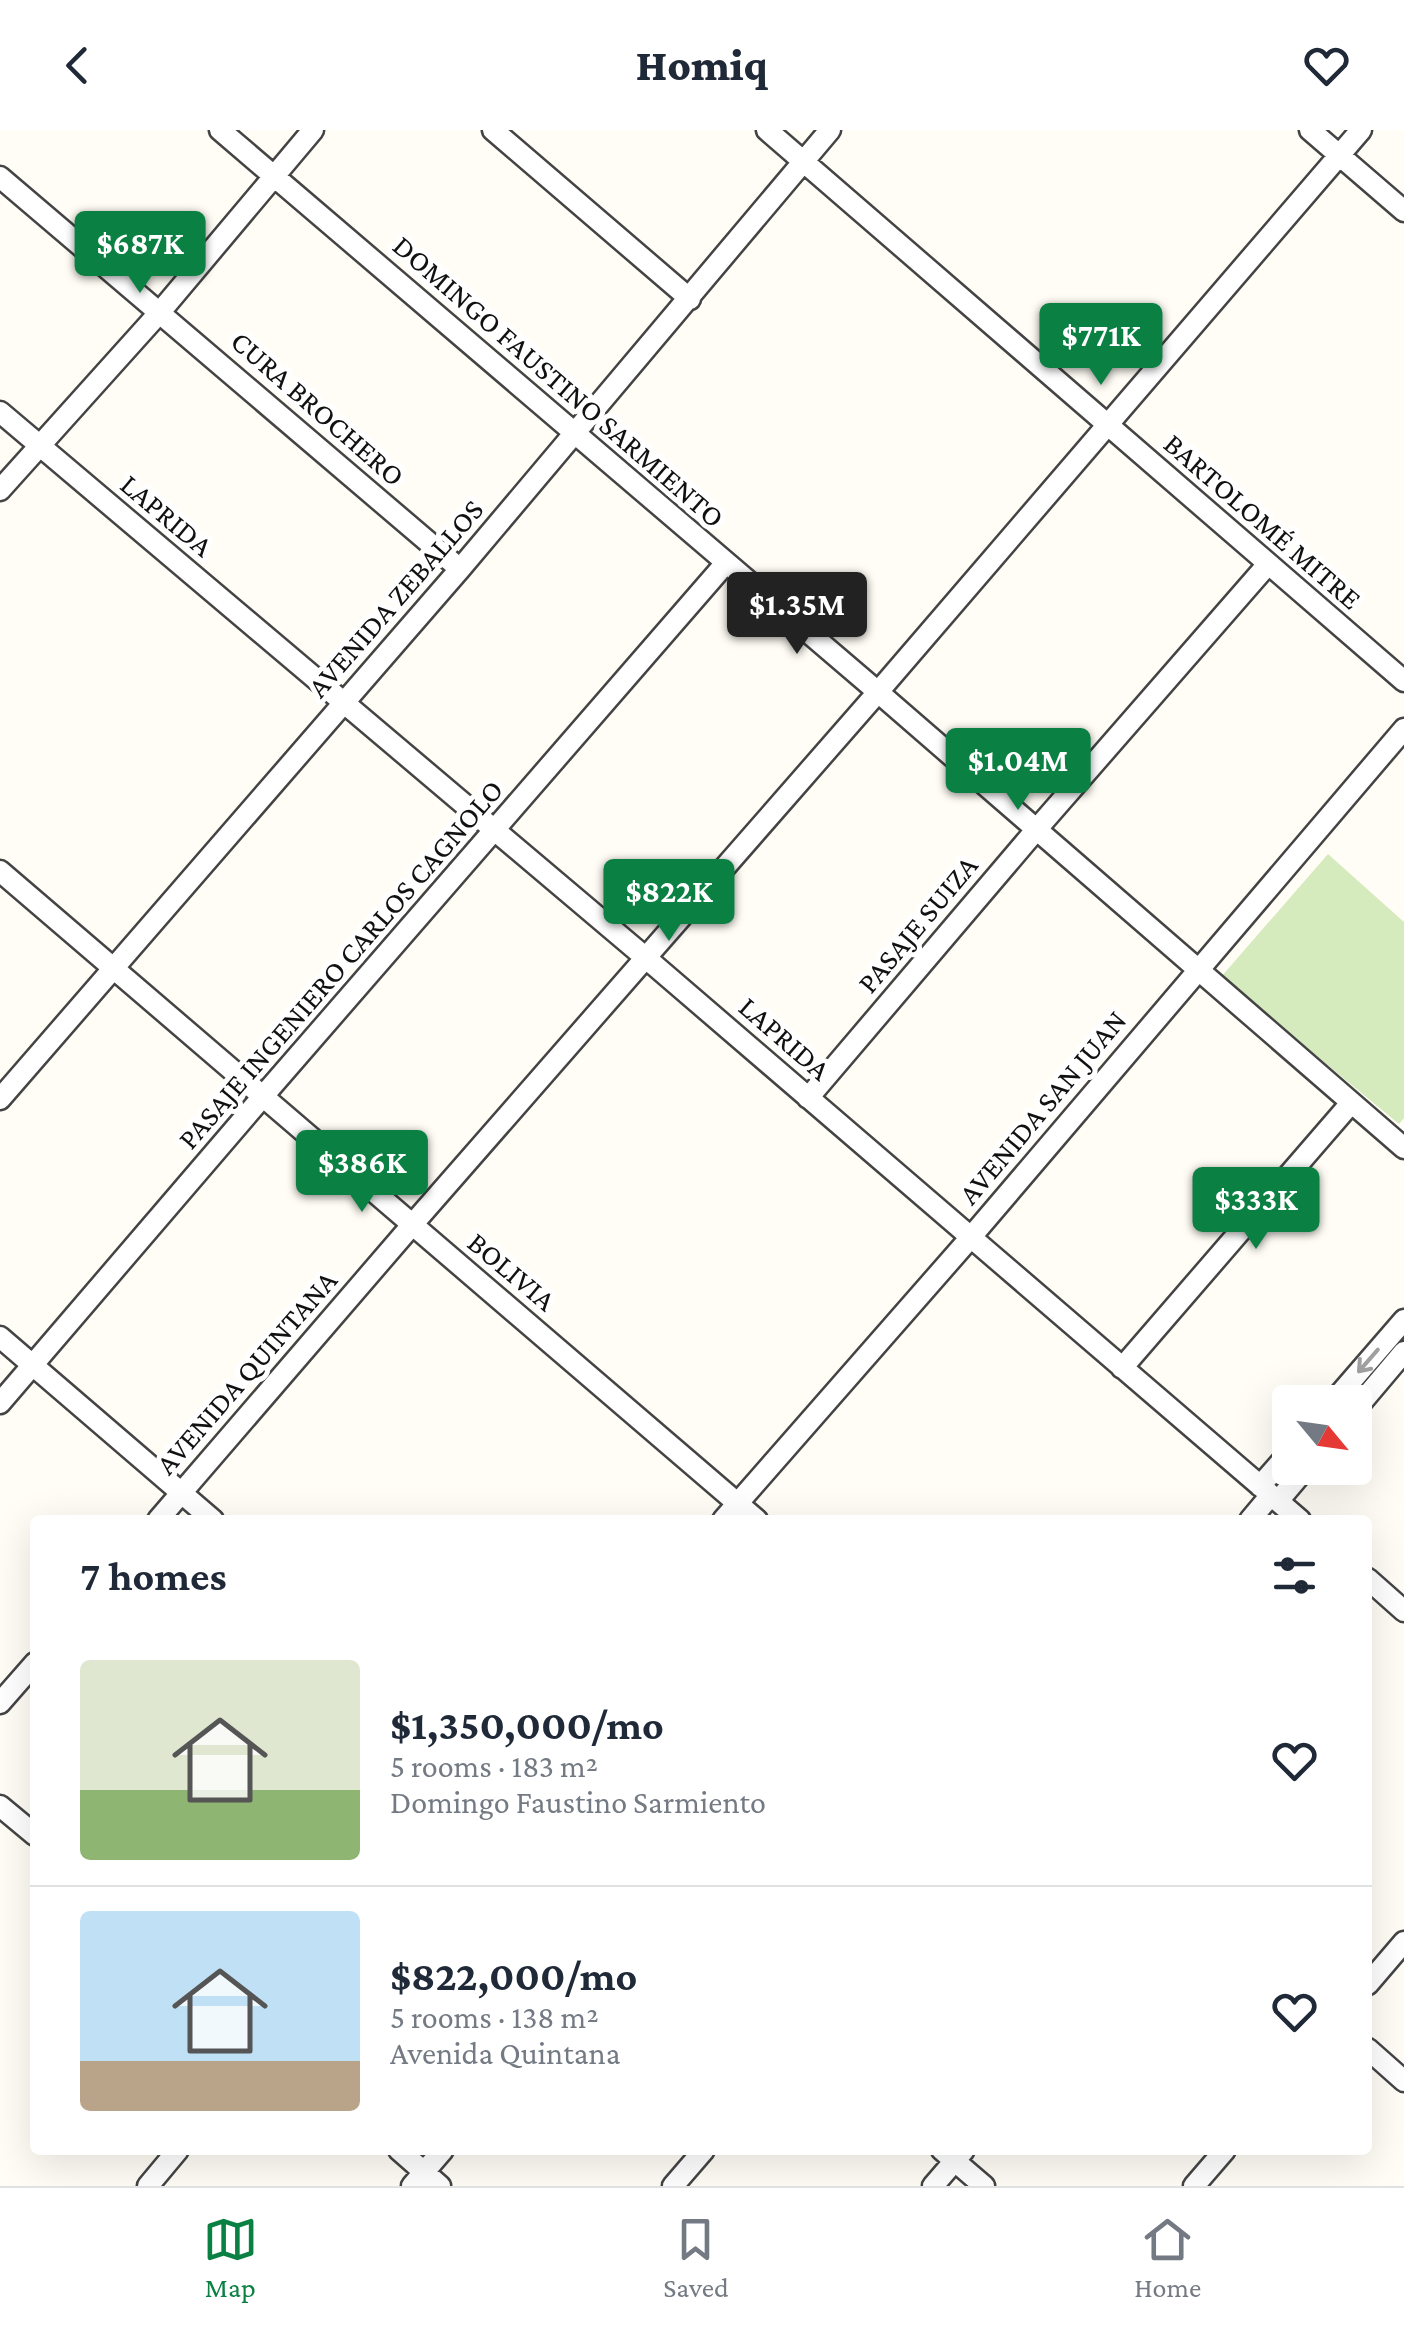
<!DOCTYPE html>
<html lang="en">
<head>
<meta charset="utf-8">
<style>
  :root { --surface:#fff; --page:#f6f6f7; --text:#1f2937; --muted:#747a83; --line:#e0e1e3; --accent:#0b8043 }
  body { margin:0; font-family:"Crimson Pro",serif; background:var(--page); color:var(--text); height:100vh; display:flex; flex-direction:column; font-size:38px; white-space:nowrap }
  * { box-sizing:border-box; margin:0 }
  p { font-size:32px; color:var(--muted) }
  .icon { flex:none; width:55px; height:55px; fill:none; stroke:currentColor; stroke-width:2; stroke-linecap:round; stroke-linejoin:round }
  .map { position:relative; flex:1; overflow:hidden }
  .sheet { position:absolute; left:30px; top:1385px; width:1342px; height:640px; display:flex; flex-direction:column; background:var(--surface); border-radius:10px; box-shadow:0 10px 40px #0002 }
  .sheet>* { flex:none }
  .needle { width:65px; rotate:119deg }
  .fabs { position:absolute; left:1272px; top:1255px; display:grid; gap:20px }
  .fabs a { display:grid; place-items:center; width:100px; height:100px; border-radius:10px; background:var(--surface); box-shadow:0 10px 40px #0002; font-size:50px }
  .price { position:absolute; translate:-50% -85px; padding:0 22px; border-radius:10px; background:var(--accent); color:#fff; font-size:32px; line-height:65px; filter:drop-shadow(0 2px 5px #0008) }
  .price::after { content:''; position:absolute; left:50%; top:60px; width:30px; height:22px; margin-left:-15px; background:inherit; clip-path:polygon(0 0,100% 0,50% 100%) }
  .price.on { background:#222; color:#fff }
  ul { padding:0; list-style:none }
  li { display:flex; align-items:center; gap:30px; height:250px; padding:0 50px }
  li+li { border-top:2px solid var(--line) }
  li span { display:grid; place-items:center; flex:none; width:280px; height:200px; border-radius:10px; color:#555 }
  li>.icon { margin-inline-start:auto }
  span .icon { width:120px; height:120px; fill:#fffc; stroke-width:1 }
  li b { font-size:42px }
  h2 { display:flex; justify-content:space-between; align-items:center; height:120px; padding:0 50px; font-size:42px }
  header { display:flex; justify-content:space-between; align-items:center; height:130px; padding:0 50px; background:var(--surface); font-size:45px; font-weight:800 }
  .tabs { display:flex; justify-content:space-around; align-items:center; height:140px; border-top:2px solid var(--line); background:var(--surface); font-size:28px; color:var(--muted) }
  .tabs a { display:grid; justify-items:center; gap:5px }
  .tabs .on { color:var(--accent) }
  .map>svg:first-child { display:block }
  .green { fill:#d5ebbd }
  .lines { fill:none; stroke-linecap:round; stroke-linejoin:round }
  .minor-casing { stroke:#444; stroke-width:25 }
  .minor { stroke:#fff; stroke-width:20 }
  .oneway { stroke:#a0a0a0 }
  .labels { text-anchor:middle; dominant-baseline:central; stroke-width:10; stroke-linejoin:round; paint-order:stroke }
  .street-label { font-size:30px; fill:#111; stroke:#fff }
</style>
</head>
<body>
<header><svg class="icon" aria-label="back" viewBox="0 0 24 24"><path d="M15 5l-7 7 7 7"/></svg>Homiq<svg class="icon" aria-label="heart" viewBox="0 0 24 24"><path d="M12 20l-8-8c-3-5 5-10 8-4 3-6 11-1 8 4z"/></svg></header>
<div class="map">
<svg width="1404" height="2056" viewBox="0 0 1404 2056">
  <rect width="100%" height="100%" fill="#fffdf5"/>
  <path class="green" d="M1328,724L1404,792V988L1399,994L1221,847Z"/>
  <g class="lines">
    <g class="minor-casing">
      <path id="minor" d="M220,0L878,562L1404,1018
        M493,0L690,169
        M767,0L1404,551
        M1310,0L1404,81
        M0,47L460,439
        M0,282L646,828L1300,1390
        M0,360L160,182L313,0
        M0,741L757,1390
        M808,968L1036,700L1268,434
        M0,969L460,439L830,0
        M0,1207L213,1390
        M1122,1238L1351,973
        M1333,1272L1404,1190
        M0,1273L264,965L725,434
        M1355,1280L1404,1222
        M1260,1356L1290,1322
        M1278,1371L1306,1338
        M158,1390L412,1095L878,562L1361,0
        M723,1390L971,1107L1404,599
        M1250,1390L1271,1365
        M1368,1449L1404,1481
        M0,1573L35,1533
        M0,1676L35,1705
        M1368,1854L1404,1812
        M1368,1919L1404,1951
        M399,2020L440,2056
        M942,2020L984,2056
        M148,2056L178,2020
        M412,2056L443,2020
        M673,2056L704,2020
        M933,2056L964,2020
        M1194,2056L1225,2020"/>
    </g>
    <use href="#minor" class="minor"/>
  </g>
  <defs><path id="oneway-shaft" d="M-6 0H5M1.5-3L5.5 0L1.5 3" fill="none" stroke-width="1.6" stroke-linecap="round" stroke-linejoin="round" transform="scale(2.5)"/></defs>
  <use class="oneway" href="#oneway-shaft" transform="translate(1368 1231) rotate(131)"/>
  <g class="labels">
    <g class="street-label">
      <text transform="translate(559 251) rotate(41)">DOMINGO FAUSTINO SARMIENTO</text>
      <text transform="translate(318 278) rotate(41)">CURA BROCHERO</text>
      <text transform="translate(167 385) rotate(40)">LAPRIDA</text>
      <text transform="translate(1263 391) rotate(41)">BARTOLOMÉ MITRE</text>
      <text transform="translate(395 468) rotate(-49)">AVENIDA ZEBALLOS</text>
      <text transform="translate(917 794) rotate(-50)">PASAJE SUIZA</text>
      <text transform="translate(340 834) rotate(-49)">PASAJE INGENIERO CARLOS CAGNOLO</text>
      <text transform="translate(785 908) rotate(41)">LAPRIDA</text>
      <text transform="translate(1042 977) rotate(-50)">AVENIDA SAN JUAN</text>
      <text transform="translate(512 1141) rotate(40)">BOLIVIA</text>
      <text transform="translate(246 1242) rotate(-49)">AVENIDA QUINTANA</text>
    </g>
  </g>
</svg>
<div class="fabs">
<a><svg class="needle" viewBox="-14 -14 28 28"><path d="M0-13l5 13h-10z" fill="#e53935"/><path d="M0 13l5-13h-10z" fill="#747a83"/></svg></a>
</div>
<b class="price" style="left:140px;top:166px">$687K</b>
<b class="price" style="left:1101px;top:258px">$771K</b>
<b class="price on" style="left:797px;top:527px">$1.35M</b>
<b class="price" style="left:1018px;top:683px">$1.04M</b>
<b class="price" style="left:669px;top:814px">$822K</b>
<b class="price" style="left:362px;top:1085px">$386K</b>
<b class="price" style="left:1256px;top:1122px">$333K</b>
<section class="sheet">
<h2>7 homes<svg class="icon" aria-label="filters" viewBox="0 0 24 24"><path d="M4 7h16M4 17h16"/><circle cx="9" cy="7" r="2"/><circle cx="15" cy="17" r="2"/></svg></h2>
<ul>
<li><span style="background:linear-gradient(#dfe7d0 65%,#8fb573 0)"><svg class="icon" aria-label="home" viewBox="0 0 24 24"><path d="M3 11l9-7 9 7M6 9v11h12V9"/></svg></span><div><b>$1,350,000/mo</b><p>5 rooms · 183 m²</p><p>Domingo Faustino Sarmiento</p></div><svg class="icon" aria-label="heart" viewBox="0 0 24 24"><path d="M12 20l-8-8c-3-5 5-10 8-4 3-6 11-1 8 4z"/></svg></li>
<li><span style="background:linear-gradient(#bfe0f5 75%,#b9a48a 0)"><svg class="icon" aria-label="home" viewBox="0 0 24 24"><path d="M3 11l9-7 9 7M6 9v11h12V9"/></svg></span><div><b>$822,000/mo</b><p>5 rooms · 138 m²</p><p>Avenida Quintana</p></div><svg class="icon" aria-label="heart" viewBox="0 0 24 24"><path d="M12 20l-8-8c-3-5 5-10 8-4 3-6 11-1 8 4z"/></svg></li>
</ul>
</section>
</div>
<nav class="tabs">
<a class="on"><svg class="icon" aria-label="map" viewBox="0 0 24 24"><path d="M3 6l6-2 6 2 6-2v14l-6 2-6-2-6 2zM9 4v14M15 6v14"/></svg>Map</a>
<a><svg class="icon" aria-label="saved" viewBox="0 0 24 24"><path d="M7 4h10v16l-5-4-5 4z"/></svg>Saved</a>
<a><svg class="icon" aria-label="home" viewBox="0 0 24 24"><path d="M3 11l9-7 9 7M6 9v11h12V9"/></svg>Home</a>
</nav>
</body>
</html>
